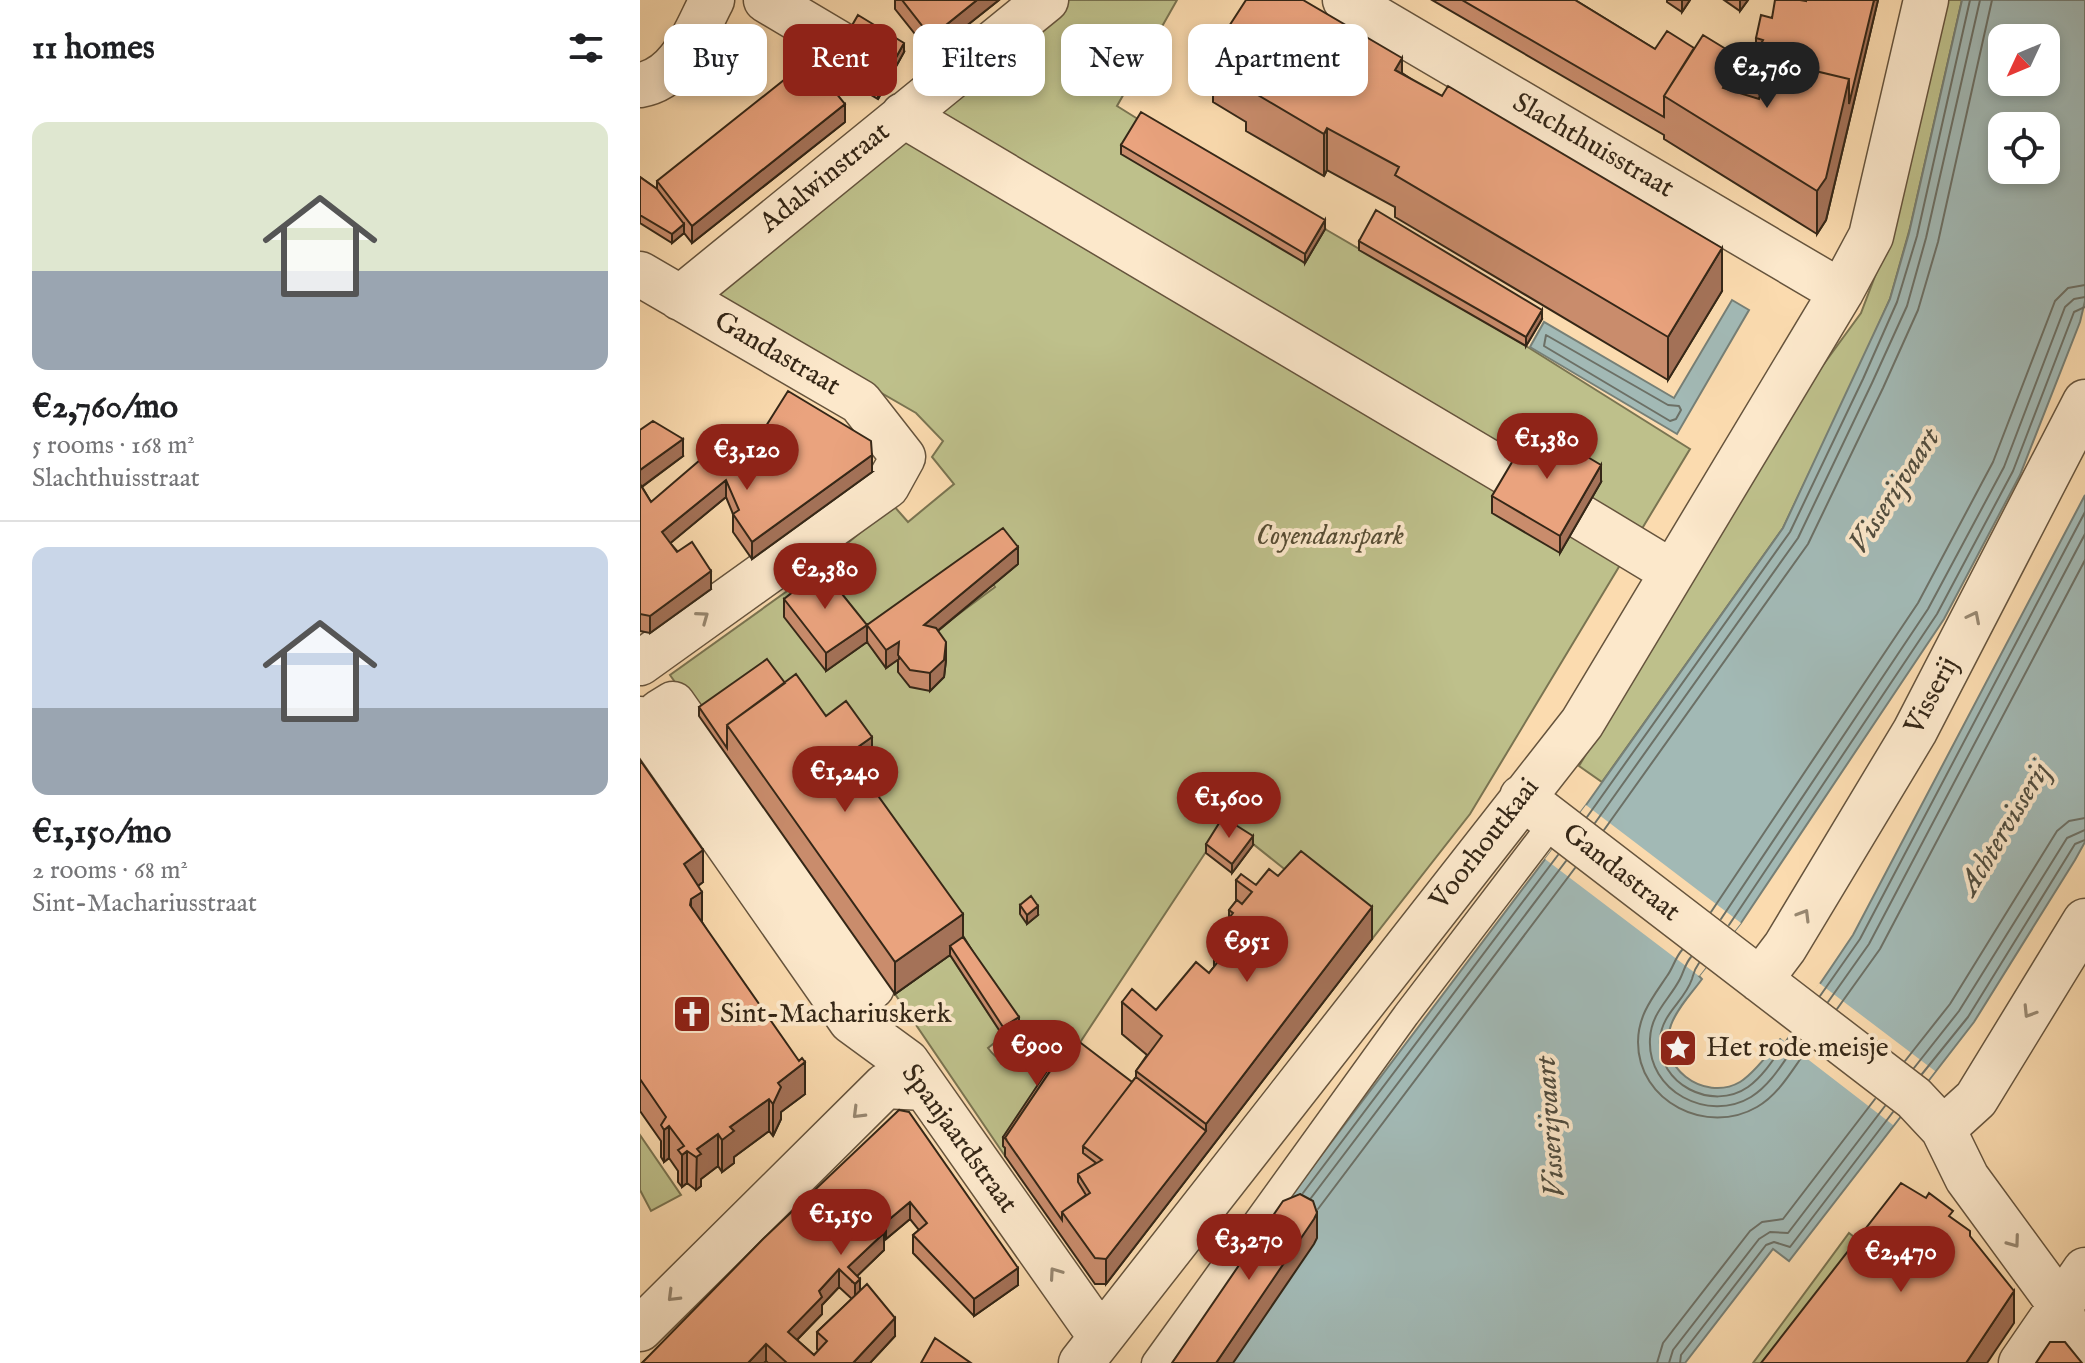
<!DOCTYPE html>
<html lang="en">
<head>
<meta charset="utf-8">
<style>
  :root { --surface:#fff; --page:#f6f6f6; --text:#202124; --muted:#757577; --line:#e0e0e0; --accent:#8f2418 }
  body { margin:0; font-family:"IM FELL English",serif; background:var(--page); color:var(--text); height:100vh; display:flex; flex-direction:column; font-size:30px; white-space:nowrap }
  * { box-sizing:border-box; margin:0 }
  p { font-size:26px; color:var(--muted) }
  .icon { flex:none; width:44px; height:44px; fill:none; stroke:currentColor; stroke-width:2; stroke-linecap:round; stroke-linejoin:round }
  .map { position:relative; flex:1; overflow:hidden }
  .panel { display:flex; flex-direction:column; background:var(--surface); width:640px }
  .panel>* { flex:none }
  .banner { position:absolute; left:24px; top:24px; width:760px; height:72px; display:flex; gap:16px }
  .needle { width:52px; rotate:226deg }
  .controls { position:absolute; left:1348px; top:24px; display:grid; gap:16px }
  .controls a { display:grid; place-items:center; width:72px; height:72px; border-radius:16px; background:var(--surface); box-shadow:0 4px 12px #0003; font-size:40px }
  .price { position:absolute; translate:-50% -68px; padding:0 18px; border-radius:28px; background:var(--accent); color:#fff; font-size:26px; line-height:52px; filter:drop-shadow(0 2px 4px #0008) }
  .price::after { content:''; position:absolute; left:50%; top:48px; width:24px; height:18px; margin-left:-12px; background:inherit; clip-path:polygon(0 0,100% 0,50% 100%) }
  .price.selected { background:#222; color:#fff }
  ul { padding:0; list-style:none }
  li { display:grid; align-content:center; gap:16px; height:424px; padding:0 32px }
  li+li { border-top:2px solid var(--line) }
  li span { display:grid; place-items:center; height:248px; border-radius:16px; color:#555 }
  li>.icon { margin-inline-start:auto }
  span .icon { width:144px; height:144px; fill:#fffc; stroke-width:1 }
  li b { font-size:34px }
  h2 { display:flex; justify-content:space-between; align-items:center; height:96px; padding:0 32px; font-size:34px }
  .tag { padding:0 28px; border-radius:16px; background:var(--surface); box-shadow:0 4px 12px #0003; font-size:28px; line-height:72px }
  .tag.selected { background:var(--accent); color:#fff }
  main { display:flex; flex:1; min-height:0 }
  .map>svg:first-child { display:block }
  .green { fill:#bec08b; stroke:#7a7451; stroke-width:2; fill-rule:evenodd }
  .water { fill:#a2b9b5; stroke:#767f76; stroke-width:2; fill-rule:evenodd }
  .pier { fill:#fbdbaf }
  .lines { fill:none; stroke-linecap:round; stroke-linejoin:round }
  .shore { stroke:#6c7066; stroke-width:2 }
  .lane-casing { stroke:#66543d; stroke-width:29 }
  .street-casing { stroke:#66543d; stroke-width:47 }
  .lane { stroke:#fce8cb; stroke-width:26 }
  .street { stroke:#fce8cb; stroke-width:44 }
  .wall { fill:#c98c6c; stroke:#352717; stroke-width:2; fill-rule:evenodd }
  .shaded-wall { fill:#a47258; stroke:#352717; stroke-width:2 }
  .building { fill:#eaa37e; stroke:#352717; stroke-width:2 }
  .oneway { stroke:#988871 }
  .labels { text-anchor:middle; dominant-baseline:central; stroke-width:8; stroke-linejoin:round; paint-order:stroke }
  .street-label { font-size:28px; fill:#352717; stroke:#fce8cb }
  .park-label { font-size:28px; font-style:italic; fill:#574d34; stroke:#fce8cb }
  .poi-label { font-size:28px; fill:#352717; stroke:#fce8cb; text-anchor:start }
  .water-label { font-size:30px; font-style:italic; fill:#504c3e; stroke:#fce8cb }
</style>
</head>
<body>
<main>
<section class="panel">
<h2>11 homes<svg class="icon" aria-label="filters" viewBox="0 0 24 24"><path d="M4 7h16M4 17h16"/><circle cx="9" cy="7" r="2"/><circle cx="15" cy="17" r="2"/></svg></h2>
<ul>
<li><span style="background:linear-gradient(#dfe7d0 60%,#9aa5b1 0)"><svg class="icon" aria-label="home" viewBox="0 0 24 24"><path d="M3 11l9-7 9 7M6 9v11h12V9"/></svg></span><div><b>€2,760/mo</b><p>5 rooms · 168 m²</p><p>Slachthuisstraat</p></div></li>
<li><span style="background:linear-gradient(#c9d6e8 65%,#9aa5b1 0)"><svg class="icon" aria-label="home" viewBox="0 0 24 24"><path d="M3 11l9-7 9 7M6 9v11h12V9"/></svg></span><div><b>€1,150/mo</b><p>2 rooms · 68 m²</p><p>Sint-Machariusstraat</p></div></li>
</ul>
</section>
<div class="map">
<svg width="1445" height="1363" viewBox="0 0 1445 1363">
  <rect width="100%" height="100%" fill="#fbdbaf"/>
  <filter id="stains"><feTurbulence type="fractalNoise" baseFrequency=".0025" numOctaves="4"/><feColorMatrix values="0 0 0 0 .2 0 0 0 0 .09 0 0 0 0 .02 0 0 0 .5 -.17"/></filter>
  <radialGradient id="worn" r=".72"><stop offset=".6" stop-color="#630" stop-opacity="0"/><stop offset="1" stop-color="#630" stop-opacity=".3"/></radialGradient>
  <path class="green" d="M422,0H537L477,106L501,121L664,263L685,229L886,346L1050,449L830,814L732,939L593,828L583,826L365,1156L255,994L310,955L363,1036L348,1048C358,1062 368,1065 383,1054L386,1043L379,1026L208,786L231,769L59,716L30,675L171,574L253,505L268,522L314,484L292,457L303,441L276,413L63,290ZM353,584L355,587L246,668L228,643Z
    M1305,0H1322L1270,228L1250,299L1216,375L1143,528L962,782L939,766L1103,490L1178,372L1221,313L1251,234Z
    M0,1135L41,1195L11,1211L0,1190Z
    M1209,1233L1232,1251L1145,1363H1113Z"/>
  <path class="water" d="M1322,0H1445V301L1440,322L1380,475L1304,619L1101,923L1059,976L1062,979C1052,993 1037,1008 1031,1025C1014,1066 1064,1103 1100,1082C1128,1065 1191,967 1213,935L1445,495V842L1435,860L1334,1022L1149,1261L1133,1249L1045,1363H534L625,1230L946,805L1143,528L1250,299L1269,233ZM1362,38H1406V82H1362ZM1362,126H1406V170H1362Z
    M1092,300L1109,310L1037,434L890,347L904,322L1034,398Z"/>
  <path class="pier" d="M946,805L1101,923L1059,976L905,859Z
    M1179,983L1295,1071L1253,1125L1139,1037Z"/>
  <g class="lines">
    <path class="shore" d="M906,335L1028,405L1039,406L1041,410L1036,419L1030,421L904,346Z
      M947,817L1150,532L1223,379L1257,302L1277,236L1330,0
      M955,823L1158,538L1232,383L1267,306L1286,238L1340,0
      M964,830L1168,544L1243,388L1278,310L1298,242L1352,0
      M1071,912L1278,603L1353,462L1415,301L1428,288L1445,285
      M1081,919L1288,609L1364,467L1425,307L1434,299L1445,297
      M1089,925L1297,614L1373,471L1434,312L1445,307
      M1042,950C1035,958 1033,968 1027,976C1013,997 998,1015 998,1042C998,1102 1067,1136 1117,1107C1140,1094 1153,1068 1169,1047
      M1051,957C1045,964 1044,971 1040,979C1029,1000 1011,1013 1010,1039C1007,1091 1068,1123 1111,1097C1132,1084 1145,1059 1159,1040
      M1059,963C1054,970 1054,972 1052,979C1044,1002 1022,1013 1020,1039C1017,1084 1072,1112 1108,1087C1126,1074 1138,1052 1151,1034
      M1180,996L1220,939L1445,512
      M1188,1002L1229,944L1445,534
      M1197,1009L1240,949L1445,560
      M1265,1061L1310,1004L1417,831L1429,821L1445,818
      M1274,1068L1319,1011L1427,838L1445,830
      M1282,1074L1328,1017L1435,844L1445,840
      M663,1193L918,855
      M671,1198L926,861
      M678,1209L935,868
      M1017,1363L1023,1343L1110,1231L1122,1222L1143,1219L1235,1099
      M1029,1363L1033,1350L1119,1239L1130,1232L1148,1233L1245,1106
      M1040,1363L1041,1355L1126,1245L1134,1242L1150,1247L1253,1112"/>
    <g class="lane-casing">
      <path id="lane" d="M515,1363L766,1015L914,821"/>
    </g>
    <g class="street-casing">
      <path id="street" d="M126,0L205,47
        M705,0L1201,292
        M0,85C41,78 55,32 72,0
        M263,115L874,477
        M0,274L220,402L263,457L247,486L0,663
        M40,298L406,0
        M941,517L1032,572
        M20,712L33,704L232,987
        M0,719L211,1021L267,1062L460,1336
        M882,797L1274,1098L1303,1129L1327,1178L1420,1305L1431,1343L1445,1360
        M1120,980L1145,947L1275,731L1445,402
        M1303,1129L1336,1099L1445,921
        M0,1329L245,1086L285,1088
        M441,1363L942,723L1201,292L1231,236L1286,0
        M1381,1363L1445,1270"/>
    </g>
    <use href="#lane" class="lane"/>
    <use href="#street" class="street"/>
  </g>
  <path class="wall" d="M255,0H359L291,54L255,9Z
    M792,0H935L1015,49L1101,93V78L1116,54V38L1132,18L1166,1V0H1238L1186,220L1177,234L1024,139V135Z
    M1027,0H1050L1042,12L1027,2Z
    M1084,0H1108L1100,11Z
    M584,34L762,73L1082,291L1028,380L755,217V207L687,170L684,176L606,131V122L573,102V59L584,41Z
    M264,52L238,99L191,71V62Z
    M205,122L52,243L44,233L32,243L0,223V177L17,189V181Z
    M481,145L685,229L665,263L481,154Z
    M719,241L902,319L886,346L719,250Z
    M0,430L43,456L2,487L11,502L97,472H232L112,559L93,532V514L86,497L30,543L71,589L10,633L0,631Z
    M961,482L920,553L852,513V496Z
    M378,564L298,631L306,660L304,677L290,691L270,687L258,672V659L246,668L227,642V625Z
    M144,599L227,642L186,671L144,617Z
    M145,683L186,716L232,769L223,775L379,1026L363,1036L310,955L255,994L59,716V707Z
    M0,760L63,882L58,886L62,922L165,1094L141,1112V1119L133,1136L129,1131L94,1157V1163L82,1172L78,1166L61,1179V1186L56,1190L47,1183L42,1187L38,1182V1171L29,1158L24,1162L21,1157V1141L0,1111Z
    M566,844L613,845L592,873L566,853Z
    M638,876L732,939L466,1284H455L365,1156V1148L363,1146V1137L492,1082L496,1077V1071L507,1055L482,1034V1002L516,1010L569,973L574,967V937L589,918V910L596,901V880L616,885Z
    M380,905L398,915L387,924L380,914Z
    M259,1110L378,1285L334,1316L273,1253V1235L279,1230L270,1219L246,1239L244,1236V1250L217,1276L220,1291L255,1336L230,1363H128L126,1361L124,1363H2ZM199,1287L212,1299L177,1332V1349L178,1351L174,1355L157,1340L182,1314V1305Z"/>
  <path class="shaded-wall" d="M337,0H359L291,54V37Z
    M1042,0H1050L1042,12Z
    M1100,0H1108L1100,11Z
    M1234,0H1238L1186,220L1177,234V191L1209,79Z
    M264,43V52L238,99V90Z
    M1099,57V100L1083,88Z
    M762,58V101L755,70Z
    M205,104V122L52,243V226Z
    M687,128V170L684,176V134Z
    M685,220V229L665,263V254Z
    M44,224V233L32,243V234Z
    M1082,248V291L1028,380V337Z
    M902,310V319L886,346V337Z
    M43,439V456L0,488V470Z
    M232,455V472L112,559V542Z
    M961,465V482L920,553V536Z
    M86,480V497L22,550V532Z
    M378,547V564L284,642V625Z
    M71,571V589L10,633V616Z
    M227,625V642L186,671V653Z
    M259,642V659L246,668V650Z
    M306,642V660L304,677L290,691V673Z
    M232,737V769L208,786V754Z
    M613,836V845L592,873V864Z
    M63,850V882L44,896V864Z
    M62,892V924L51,931V899Z
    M398,906V915L387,924V915Z
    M732,907V939L466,1284V1259L566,1131V1124Z
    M323,914V946H310V955L255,994V962Z
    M379,1017V1026L363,1036V1027Z
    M165,1062V1094L141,1112V1119L133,1136V1104L138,1083Z
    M129,1099V1131L94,1157V1163L82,1172V1140L90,1127Z
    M29,1126V1158L24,1162V1130Z
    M78,1134V1166L61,1179V1186L56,1190L57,1149Z
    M47,1151V1183L42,1187V1155Z
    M270,1202V1219L246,1239V1222Z
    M677,1213V1238L674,1244L593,1363H576Z
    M242,1216V1233L235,1223Z
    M244,1233V1250L212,1281L208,1267Z
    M378,1268V1285L334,1316V1299Z
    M199,1269V1287L182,1305V1314L148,1349V1332L179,1291Z
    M220,1279V1296L215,1301V1284Z
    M1374,1291V1323L1347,1363H1326Z
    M255,1318V1336L230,1363H213Z
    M126,1344V1361L124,1363H108Z"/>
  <path class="building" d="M262,0H337L291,37Z
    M606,0H663L762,58L755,70L802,96L808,86L1082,248L1028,337L755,175L759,167L687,128L684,134L606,88L610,82L573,59L587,36L584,34Z
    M822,0H935L1015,49L1027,31L1054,48L1024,96V117Z
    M1135,0H1160L1166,1V0H1234L1209,104V79L1129,60L1123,84L1101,78L1123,40L1116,38L1121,15L1132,18Z
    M218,15L264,43L238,90L191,62Z
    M1063,35L1099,57L1083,88L1119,99L1129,60L1209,79L1186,178L1177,191L1024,96Z
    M169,60L205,104L52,226L17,181Z
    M501,112L685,220L665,254L481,145Z
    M0,177L17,189L44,224L32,234L0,215Z
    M736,210L902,310L886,337L719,241Z
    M148,391L231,441L232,455L112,542L93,514L99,510L86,480L22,532L37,552L52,542L71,571L10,616L0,614V484L11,502L67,454L97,472Z
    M13,421L43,439L0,470V430Z
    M894,425L961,465L920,536L852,496Z
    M363,528L378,547L284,625L296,628L306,642L304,660L290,673L270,670L258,655L259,642L246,650L227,625Z
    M182,569L227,625L186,653L144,599Z
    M127,659L145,683L87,725V748L59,707Z
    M156,674L186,716L206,701L232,737L208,754L323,914L255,962L87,725Z
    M0,760L63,850L44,864L62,892L51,899L50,905L159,1061L162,1058L165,1062L138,1083L141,1087L133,1104L129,1099L90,1127L94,1131L82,1140L78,1134L57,1149L61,1154L56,1157L47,1151L42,1155L38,1150L44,1146L29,1126L24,1130L21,1125L26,1117L0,1079Z
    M583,817L613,836L592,864L566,844Z
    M661,851L732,907L566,1124L496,1071L522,1036L482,1002L492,989L516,1010L556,962L569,973L588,949L574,937L593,913L589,910L597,900L602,904L612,892L596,880L601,874L616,885L629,869L638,876Z
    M391,896L398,906L387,915L380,905Z
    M323,937L379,1017L363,1027L310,946Z
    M433,1037L492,1082L443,1146V1153L456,1163L438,1174V1182L446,1195L422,1212V1220L365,1138Z
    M427,1041L429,1043L365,1138L367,1140L363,1137Z
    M496,1077L566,1131L466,1259L455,1258L422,1212L450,1193L438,1174L462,1160L443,1146Z
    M259,1110L269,1112L378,1268L334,1299L273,1235L287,1223L270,1202L246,1222L242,1216L235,1223L244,1233L208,1267L220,1279L215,1284L199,1269L179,1291L182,1297L148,1332L174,1355L187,1341L177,1332L227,1284L255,1318L213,1363H147L126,1344L108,1363H2L123,1239Z
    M1261,1183L1286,1198L1289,1193L1313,1211L1309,1216L1330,1231V1236L1374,1291L1326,1363H1121Z
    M660,1194L673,1201L677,1213L674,1219L576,1363H532L643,1201Z
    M295,1338L331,1363H281Z
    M1410,1342H1425L1442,1363H1396Z"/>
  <defs><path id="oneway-chevron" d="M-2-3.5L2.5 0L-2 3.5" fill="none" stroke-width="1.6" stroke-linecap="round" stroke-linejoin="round" transform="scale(2)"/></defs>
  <g class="oneway">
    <use href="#oneway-chevron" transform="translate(63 617) rotate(-36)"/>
    <use href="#oneway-chevron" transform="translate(1334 617) rotate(-63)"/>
    <use href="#oneway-chevron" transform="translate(1164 915) rotate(-59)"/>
    <use href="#oneway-chevron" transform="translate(1389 1012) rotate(122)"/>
    <use href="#oneway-chevron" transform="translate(218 1113) rotate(135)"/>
    <use href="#oneway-chevron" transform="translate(1374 1242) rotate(54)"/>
    <use href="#oneway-chevron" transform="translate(415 1273) rotate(-125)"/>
    <use href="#oneway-chevron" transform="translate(33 1296) rotate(135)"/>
  </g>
  <defs>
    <g id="church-square" transform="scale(2)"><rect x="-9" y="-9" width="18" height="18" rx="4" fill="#8f2418" stroke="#fce8cb"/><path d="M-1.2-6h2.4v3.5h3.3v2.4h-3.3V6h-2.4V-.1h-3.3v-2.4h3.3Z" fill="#fff"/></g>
    <g id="sight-square" transform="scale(2)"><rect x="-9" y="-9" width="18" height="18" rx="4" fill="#8f2418" stroke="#fce8cb"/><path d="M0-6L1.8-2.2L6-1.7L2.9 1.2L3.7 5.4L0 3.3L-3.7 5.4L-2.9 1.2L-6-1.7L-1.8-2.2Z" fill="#fff"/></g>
  </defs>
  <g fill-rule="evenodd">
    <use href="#church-square" x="52" y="1014"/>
    <use href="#sight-square" x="1038" y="1048"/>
  </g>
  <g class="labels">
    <g class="street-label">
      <text transform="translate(953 146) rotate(30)">Slachthuisstraat</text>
      <text transform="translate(185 178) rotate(-39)">Adalwinstraat</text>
      <text transform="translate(137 354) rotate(30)">Gandastraat</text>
      <text transform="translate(1292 696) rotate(-62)">Visserij</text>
      <text transform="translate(845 844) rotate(-52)">Voorhoutkaai</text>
      <text transform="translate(981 873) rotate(38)">Gandastraat</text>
      <text transform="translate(319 1139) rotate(54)">Spanjaardstraat</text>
    </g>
    <g class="park-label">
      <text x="690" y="536">Coyendanspark</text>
    </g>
    <g class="poi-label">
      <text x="80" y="1014">Sint-Machariuskerk</text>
      <text x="1066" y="1048">Het rode meisje</text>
    </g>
    <g class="water-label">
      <text transform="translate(1255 491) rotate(-57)">Visserijvaart</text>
      <text transform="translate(1365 829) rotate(-59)">Achtervisserij</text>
      <text transform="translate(911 1127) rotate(-94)">Visserijvaart</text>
    </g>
  </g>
  <rect width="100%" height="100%" filter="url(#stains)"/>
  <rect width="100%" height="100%" fill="url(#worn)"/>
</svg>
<div class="controls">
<a><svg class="needle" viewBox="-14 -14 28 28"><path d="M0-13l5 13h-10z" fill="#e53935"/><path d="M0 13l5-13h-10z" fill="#757577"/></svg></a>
<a><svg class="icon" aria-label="locate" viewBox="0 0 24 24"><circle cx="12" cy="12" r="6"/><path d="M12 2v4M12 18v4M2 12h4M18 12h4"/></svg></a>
</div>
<b class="price selected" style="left:1127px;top:110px">€2,760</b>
<b class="price" style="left:907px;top:481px">€1,380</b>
<b class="price" style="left:107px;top:492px">€3,120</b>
<b class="price" style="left:185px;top:611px">€2,380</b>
<b class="price" style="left:205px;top:814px">€1,240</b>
<b class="price" style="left:589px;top:840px">€1,600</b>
<b class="price" style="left:607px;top:984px">€951</b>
<b class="price" style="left:397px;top:1088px">€900</b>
<b class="price" style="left:201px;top:1257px">€1,150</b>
<b class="price" style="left:609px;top:1282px">€3,270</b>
<b class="price" style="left:1261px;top:1294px">€2,470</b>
<div class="banner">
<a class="tag">Buy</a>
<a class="tag selected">Rent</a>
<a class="tag">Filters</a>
<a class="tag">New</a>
<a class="tag">Apartment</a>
</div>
</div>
</main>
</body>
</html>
